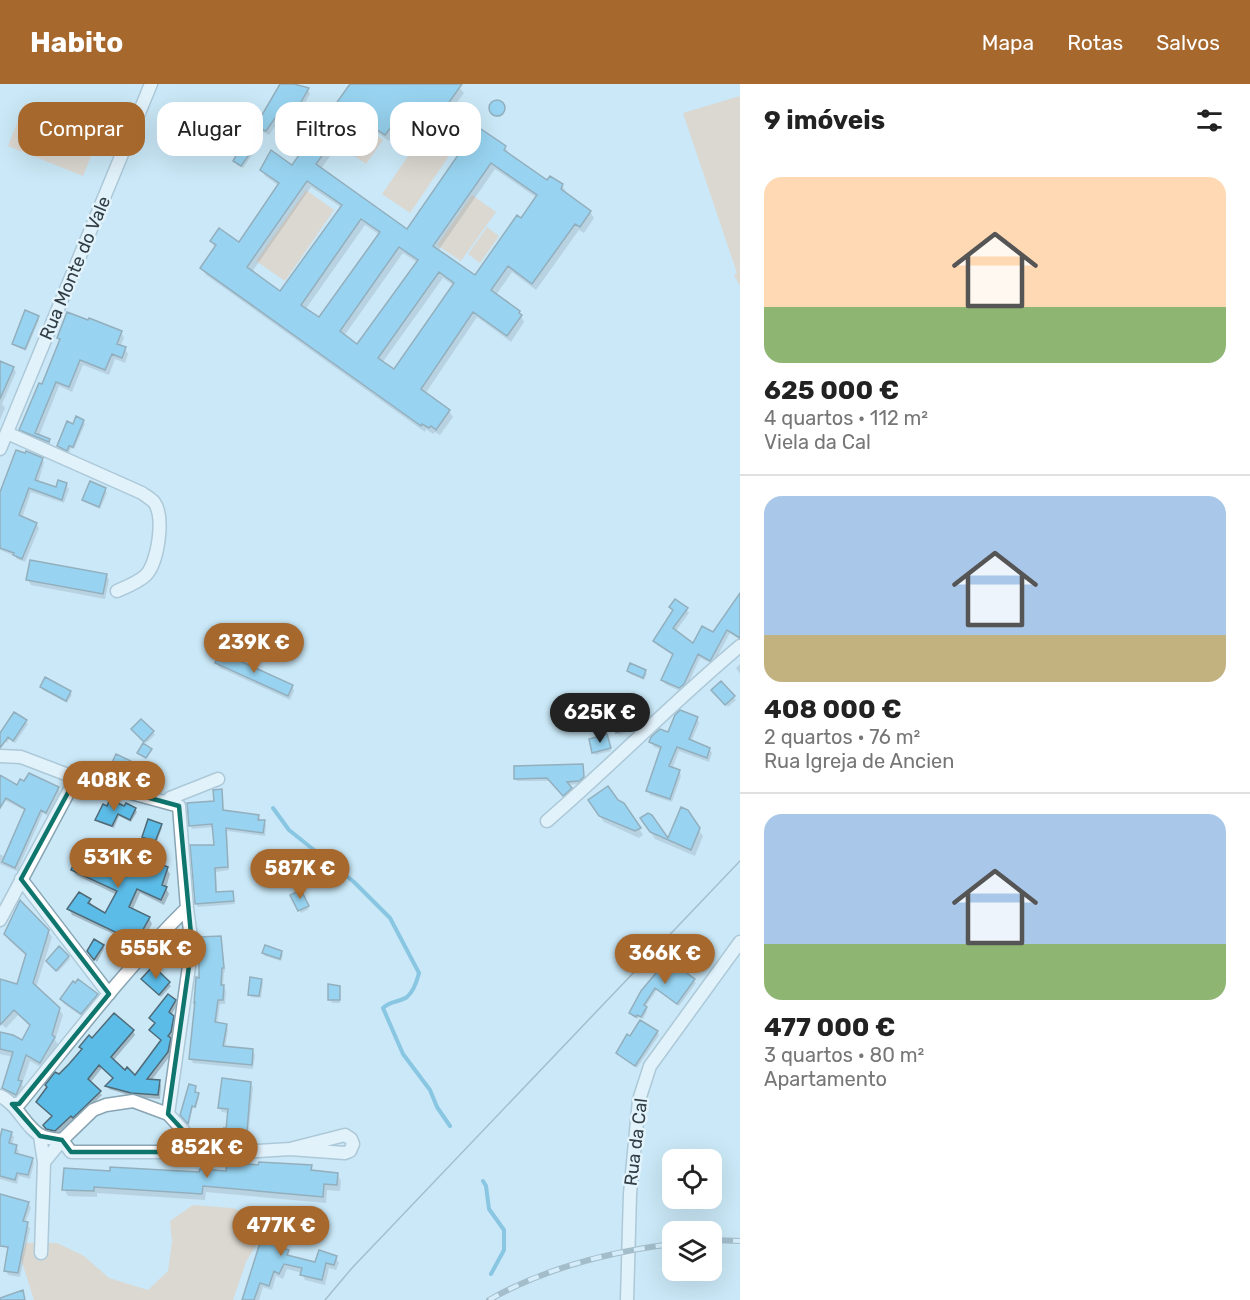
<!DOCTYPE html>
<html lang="pt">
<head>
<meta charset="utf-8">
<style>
  :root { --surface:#fff; --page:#f6f6f6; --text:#222; --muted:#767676; --line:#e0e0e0; --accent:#a6682d }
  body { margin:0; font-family:Rubik,sans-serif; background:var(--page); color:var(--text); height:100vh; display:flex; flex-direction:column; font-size:22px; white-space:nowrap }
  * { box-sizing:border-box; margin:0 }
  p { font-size:20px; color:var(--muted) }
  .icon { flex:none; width:33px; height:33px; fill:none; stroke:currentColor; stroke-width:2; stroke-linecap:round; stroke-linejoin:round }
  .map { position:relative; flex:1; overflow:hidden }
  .drawer { display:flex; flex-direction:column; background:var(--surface); width:510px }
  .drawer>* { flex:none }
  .hud { position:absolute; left:18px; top:18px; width:570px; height:54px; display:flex; gap:12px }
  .tools { position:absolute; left:662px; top:1065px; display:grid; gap:12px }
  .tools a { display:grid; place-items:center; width:60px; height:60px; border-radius:12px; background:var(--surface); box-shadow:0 6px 24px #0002; font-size:30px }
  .price { position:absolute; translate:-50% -51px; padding:0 14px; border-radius:21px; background:var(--accent); color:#fff; font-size:20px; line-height:39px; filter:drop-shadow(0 2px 3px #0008) }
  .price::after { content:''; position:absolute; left:50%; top:36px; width:18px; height:14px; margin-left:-9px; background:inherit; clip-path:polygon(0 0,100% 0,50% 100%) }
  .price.on { background:#222; color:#fff }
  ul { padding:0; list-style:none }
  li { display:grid; align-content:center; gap:12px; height:318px; padding:0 24px }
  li+li { border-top:2px solid var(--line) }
  li span { display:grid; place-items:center; height:186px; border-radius:18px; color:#555 }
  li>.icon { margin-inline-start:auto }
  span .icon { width:108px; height:108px; fill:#fffc; stroke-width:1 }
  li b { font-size:26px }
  h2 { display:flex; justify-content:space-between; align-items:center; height:72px; padding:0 24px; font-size:26px }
  .tag { padding:0 21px; border-radius:18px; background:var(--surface); box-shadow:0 6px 24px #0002; font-size:21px; line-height:54px }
  .tag.on { background:var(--accent); color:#fff }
  header { display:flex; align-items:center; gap:36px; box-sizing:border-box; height:84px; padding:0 30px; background:var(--accent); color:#fff }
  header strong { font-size:28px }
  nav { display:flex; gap:33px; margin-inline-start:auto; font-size:21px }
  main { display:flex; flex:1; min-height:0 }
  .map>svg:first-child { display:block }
  .green { fill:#efc5a3 }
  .shadow { fill:#0003; fill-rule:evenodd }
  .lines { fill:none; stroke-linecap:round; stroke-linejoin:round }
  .stream { stroke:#3a9dc8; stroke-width:4 }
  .building { fill:#5cbce8; stroke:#506a76; stroke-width:1.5; fill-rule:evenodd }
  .minor-casing { stroke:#89a4b2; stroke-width:15 }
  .minor { stroke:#fff; stroke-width:12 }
  .tram { stroke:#778b95; stroke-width:1.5 }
  .rail-casing { stroke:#778b95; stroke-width:6 }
  .rail { stroke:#e2f3fc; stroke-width:4; stroke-dasharray:11; stroke-linecap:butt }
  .marked { fill:none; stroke:#0f766e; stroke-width:4.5; stroke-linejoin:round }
  .labels { text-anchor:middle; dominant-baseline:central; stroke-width:5; stroke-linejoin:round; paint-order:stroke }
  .street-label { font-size:18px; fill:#323e44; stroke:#e2f3fc }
</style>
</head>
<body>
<header>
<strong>Habito</strong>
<nav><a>Mapa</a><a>Rotas</a><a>Salvos</a></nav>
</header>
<main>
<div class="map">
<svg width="740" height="1216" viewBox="0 0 740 1216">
  <rect width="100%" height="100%" fill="#cbe8f7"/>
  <path class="green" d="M740,12V202L734,191L737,189L683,29Z
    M25,19L100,50L83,92L8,62Z
    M370,47L383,56L366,80L353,71Z
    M421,53L449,72L410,129L382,110Z
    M306,106L334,126L285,197L256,177Z
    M472,111L496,128L461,177L437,161Z
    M487,143L499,152L480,179L468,170Z
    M193,1121L232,1124L271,1136L246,1178L233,1216H34L21,1175L26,1159H57L84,1172L109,1194L148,1206L168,1187L172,1158L170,1137Z"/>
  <path class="shadow" d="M282,0H289L308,6L310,10L296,35L285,28L269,51L260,47L257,43Z
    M352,0H456L464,9L449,29L476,48L505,63L509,70L548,98L562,101L566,108L565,110L590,128L594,134L584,149L579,146L536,206L512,188L496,211L519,228L524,238L511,258L477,233L425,310L449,327L453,333L440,351L435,348L433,350L426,345L425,348L206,191L202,184L216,165L211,158L239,160L279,102L265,92L262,86L292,83ZM404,37L428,54L436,43L465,64L408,147L321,85L338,61L356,73L375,47L389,57ZM495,85L537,114L476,194L438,167ZM311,103L342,124L281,209L252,188ZM365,141L380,151L319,235L305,226ZM403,169L418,179L358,262L344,252ZM443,194L453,201L394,287L382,279Z
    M491 26a7 7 0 1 1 14 0a7 7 0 1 1-14 0Z
    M257,58L259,61L243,84L236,80L235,77Z
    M38,233L39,236L26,267L15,262L13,259Z
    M121,248L124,254L120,263L125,265L128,270L125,279L115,275L109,291L83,281L72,308L59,302L39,352L49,356L52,363L24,351L21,345L43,302L60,258L58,254Z
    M0,278L13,284L16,288L2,320L5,324L0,336Z
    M83,337L85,340L74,365L71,364L69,369L60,365L58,362Z
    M26,371L42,375L44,379L38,399L56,405L66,401L69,405L64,419L31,408L22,434L36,440L39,444L25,478L17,475L15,472L0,466V412Z
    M90,399L105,406L107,409L100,425L85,418L83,416Z
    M106,491L109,496L105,515L31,501L28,496Z
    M735,519L740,522V556L730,549L713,580L700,574L686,604L682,608L665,600L663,596L674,572L657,561L655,557L674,528L671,523L686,525L689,529L675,548L694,561L713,550Z
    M217,579L292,602L294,607L290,616L220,584Z
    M740,580V590L736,584Z
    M628,587H645L647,590L644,596L630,590Z
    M721,599L736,616L728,623L714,609Z
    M41,603L70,608L72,611L67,619L43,606Z
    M15,630L28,640L15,659L9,655L7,659L1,656L0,652Z
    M620,630L627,648L619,651L611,631Z
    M697,634L699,639L691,658L709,665L712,669L709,678L679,667L672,685L679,687L681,692L672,718L650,711L648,706L662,666L654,663L651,658Z
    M135,648H153L155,651L146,659Z
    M608,655L611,667L595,671L594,668Z
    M130,678L131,681L122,700L109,694L108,691Z
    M582,682L585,696L581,700L567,701L572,708L565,714L550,697H517L515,694Z
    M0,693L17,703L57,704L60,708L48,732L43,729L19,783L21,786L19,788L0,780V770L5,773L26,727L0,714Z
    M221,707L223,710L224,728L258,733L266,741L265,752L227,747L229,786L216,788L217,810L232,809L235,820L198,823L196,820L216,762L214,743L192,745L190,741L215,718Z
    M594,723L639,744L643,751L639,754L604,738Z
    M125,724L135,725L137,728L131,738L119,732L114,744L98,738L97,736Z
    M682,725L703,752L695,772L655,755L646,741L651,732L668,757Z
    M161,741L162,744L156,760L145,756L143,753Z
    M139,781L167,785L170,790L166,804L169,810L164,821L140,809L132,827L149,834L152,840L139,862L72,831L69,825L89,816L93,822L105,831L117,811L76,791L73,786Z
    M301,808L309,825L301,829L292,812Z
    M48,847L52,853L36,904L59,925L63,931L55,956L58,960L44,985L30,977L22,1000L24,1004L19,1016L7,1010L4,1004L13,973L0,970V949L22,958L31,943L18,931L6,944L0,939V896L18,902L27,873L9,856L5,850Z
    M220,854L222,858L225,888H224L223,902L226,907L225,920H220L217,940L226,941L228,946L225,963L252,966L255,971L253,985L193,979L190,974L200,895Z
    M103,862L104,865L97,878L90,870Z
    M281,868L283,871L281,877L265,872L263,869Z
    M68,872L70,875L58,888L48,878Z
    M680,879L681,881L678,885L696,899L679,922L657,906L645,923L647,927L643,935L639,933L637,935L632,932L631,929L642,908Z
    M153,884L171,902L161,913L145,898Z
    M261,897L263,899L261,914L251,913L249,910Z
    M339,904L340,919H332L330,916Z
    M96,911L99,915L84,934L64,920L61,915Z
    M175,917L177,921L171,932L175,937L173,953L170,956L172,959L170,972L151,997L159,998L161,1001L160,1015L134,1013L109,1005L107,1002L114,995L102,984L90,999L102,1011L76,1037L74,1035L57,1050L50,1048L45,1042L53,1033L38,1018L82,966L81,963L92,956L133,947L135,951L113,977L125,988L135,993L162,957L151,947L156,940L151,934Z
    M657,948L659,951L637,984L618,969L630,954Z
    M250,999L253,1004L247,1063H227L225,1058L229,1029L222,1028L219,1023Z
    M195,1003V1010L199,1013L196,1024L193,1023L189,1040L183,1033Z
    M11,1049L14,1053L12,1062L16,1063L19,1067L18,1071L32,1075L34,1079L30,1095L19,1092L17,1100L0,1095V1060Z
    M311,1082L314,1088L337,1090L341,1097L340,1107L327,1106L326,1119L206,1108L205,1116L97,1109V1113L68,1112L64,1105L201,1090L227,1089L260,1083Z
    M0,1112L28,1119L31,1124L25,1139L30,1144L20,1193L8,1191L6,1187L9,1166L4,1162L0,1131Z
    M296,1135L299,1140L298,1149L288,1148L285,1166L291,1173L316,1179L336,1174L339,1179L336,1186L329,1184L325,1201L305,1196L302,1189L287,1185L283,1195L276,1192L272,1206L263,1203L259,1216H244L282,1136Z"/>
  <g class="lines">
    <path class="stream" d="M273,724L289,746L354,798L390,834L419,889C417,897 414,907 407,913C400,918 390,917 383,924L403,970L430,1006L437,1023L450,1042
      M483,1097L486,1102L489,1125L504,1146V1166L491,1190"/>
  </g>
  <path class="building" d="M280,0H294L309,4L293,32L282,24L266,47L255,43Z
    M350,0H462L445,24L476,46L478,43L506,62L504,66L547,96L550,92L563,100L561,105L591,127L580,143L575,140L532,200L508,182L491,206L520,227L519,229L522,231L507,252L473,228L421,305L450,326L436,346L431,342L429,344L422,340L421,342L200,184L216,161L210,157L219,144L239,158L279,99L260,86L271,66L292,81ZM400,31L424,48L432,37L465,61L407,145L316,80L334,55L352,67L370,41L385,51ZM491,79L537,111L521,134L517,131L475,191L433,162ZM307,97L342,121L280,207L247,183ZM361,135L380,148L319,233L301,221ZM399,163L418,176L357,260L340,247ZM439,188L454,199L394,285L378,274Z
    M489 24a8 8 0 1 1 16 0a8 8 0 1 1-16 0Z
    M251,52L259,57L241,82L233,77L242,61Z
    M25,226L39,232L25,265L12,260Z
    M67,228L88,236L89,234L122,247L117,260L126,263L122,274L112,270L105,286L80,276L69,303L56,298L35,349L50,355L49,358L19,346L39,299L42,300L60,255L57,254Z
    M0,277L14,283L0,315Z
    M76,332L84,336L73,363L69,362L67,367L57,362L67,337L73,340Z
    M16,366L25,369L26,367L43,374L35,396L56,403L58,396L67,399L62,416L29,404L19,431L37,439L22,475L13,471L14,469L0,464V408Z
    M90,397L106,404L99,423L82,416Z
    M30,476L107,490L103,510L26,496Z
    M740,509V554L727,546L710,577L698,570L684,600L679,604L661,596L673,570L653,557L673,526L669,523L675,515L688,524L673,544L693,559L702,542L713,548Z
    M220,568L293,601L288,612L215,579Z
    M630,579L646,586L643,594L627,587Z
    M45,593L71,607L66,617L40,603Z
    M721,597L735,612L725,621L711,606Z
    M619,626L627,645L616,649L609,630Z
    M680,626L698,633L689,655L710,664L707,674L677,663L669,682L680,686L670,715L646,707L661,663L649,658L651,653L660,645L668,648L675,631Z
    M14,628L27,636L13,657L8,653L0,664V649Z
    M141,635L154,647L144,658L131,645Z
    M607,650L611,664L592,669L589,655Z
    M143,659L152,665L146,674L137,669Z
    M116,670L131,677L121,698L106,691Z
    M583,680L584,693L579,697L567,698L572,704L563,712L547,694L514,695V682Z
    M29,689L59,703L46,729L41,726L15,784L2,778L25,725L6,714L0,724V691L17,701L20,695L24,697Z
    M608,702L618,716L624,719L641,744L635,747L599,732L588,716Z
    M222,705L223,726L259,731L258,736H265L263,749L226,744L228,783L215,784L216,808L233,807L234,817L195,820L190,761H214L212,740L189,742L187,719L214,717L213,706Z
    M110,715L124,722L126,719L136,724L130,736L118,730L112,742L95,736L103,720L107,722Z
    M681,723L688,726L700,744L691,766L650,748L640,734L648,729L652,731L668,754Z
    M148,735L162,740L155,758L142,753Z
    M84,758L138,779L141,773L168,783L162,801L167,803L161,816L137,805L129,823L150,833L136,858L67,825L79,808L91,815L88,819L105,829L117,807L71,786Z
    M301,806L309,822L298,827L290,811Z
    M20,816L49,846L33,899L60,924L52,951L55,953L40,979L26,971L18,996L22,997L16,1011L2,1004L13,968L0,965V948L13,951L22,956L30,941L14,926L0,941V895L17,900L26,870L4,850Z
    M221,852L224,884H222L221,901H224L223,916H218L215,938L227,940L223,962L253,965L252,981L189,975L195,917L194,920L196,893L199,894V853Z
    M94,855L104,861L94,876L87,867Z
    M265,861L282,867L280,875L262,869Z
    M59,862L69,872L56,887L46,877Z
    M671,871L681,878L677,882L695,895L677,920L655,904L644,921L647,923L641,933L637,931L636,933L629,929L641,907Z
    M153,882L170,898L159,911L141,895Z
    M250,893L262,895L259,912L248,911Z
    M78,895L98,910L81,930L60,915L73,897L75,899Z
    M328,900L340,902V916H328Z
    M168,910L176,916L169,928L174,932L171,948L168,952L171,954L168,968L147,995L160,996L158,1011L131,1009L105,1002L113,994L99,981L88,995L101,1007L73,1034L71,1032L55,1047L46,1045L43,1041L52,1032L36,1018L47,1003L45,1001L55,988L59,990L69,980L82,965L79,963L89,951L92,954L114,929L134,946L111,973L125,986L127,983L135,991L161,956L149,946L155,939L149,934Z
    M640,936L658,947L635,982L616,969L627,950L630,952Z
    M222,994L251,998L246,1060L223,1059L224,1044L226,1045L228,1025L218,1024Z
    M189,1000L196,1002L195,1008L199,1009L195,1023L192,1022L188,1040L180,1031Z
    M2,1045L12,1048L9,1059L17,1061L15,1069L33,1074L28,1091L17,1089L15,1096L0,1092V1054Z
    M227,1078L258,1081L259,1078L312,1081L311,1086L338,1089L337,1101L324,1100L323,1113L203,1102L202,1110L94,1103V1107L62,1106L64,1084L110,1087V1083L199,1088L200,1085L226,1087Z
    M0,1110L29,1118L23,1137L28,1138L18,1189L4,1187L8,1163L0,1162Z
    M269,1130L281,1134L282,1130L297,1133L295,1145L286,1143L282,1164L289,1166L287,1171L315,1178L319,1166L337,1172L334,1181L326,1179L322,1196L300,1191L302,1184L284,1180L279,1190L274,1187L269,1202L260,1199L254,1216H242Z
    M23,1206L25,1216H0V1214Z"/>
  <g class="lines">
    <g class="minor-casing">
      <path id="minor" d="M7,349L142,409C146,412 151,415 154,418C165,433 158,478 146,491C139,498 126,503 117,507
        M0,365L151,0
        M0,672L21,673L76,694L179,722L187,824L192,861L168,1030L133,1017L106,1021L93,1026L62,1056C55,1055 48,1055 42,1052C26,1045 18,1020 0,1012
        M167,718L170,714L218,695
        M547,737C613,680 673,618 740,562
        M21,795L109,910
        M0,836L76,694
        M12,1020H19C73,954 126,884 187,824
        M168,1030L203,1068
        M40,1052L44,1078L41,1169
        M44,1078L62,1056L71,1068H242L290,1065L345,1069L350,1067L353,1060L351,1055L345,1051L290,1065
        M627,1216L630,1110L639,1016L650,982L740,858"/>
    </g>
    <use href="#minor" class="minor"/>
    <path class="tram" d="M325,1216L352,1184L740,777"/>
    <g class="rail-casing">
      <path id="rail" d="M711,1156L740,1157
        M489,1216C545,1184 609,1168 672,1160"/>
    </g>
    <use href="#rail" class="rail"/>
  </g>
  <path d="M0 0H740V1216H0ZM76,694L179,722L192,861L168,1030L203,1068H71L62,1056L40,1052L12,1020H19L109,910L21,795Z" fill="#cbe8f7" fill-opacity=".55" fill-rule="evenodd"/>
  <path class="marked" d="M76,694L179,722L192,861L168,1030L203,1068H71L62,1056L40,1052L12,1020H19L109,910L21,795Z"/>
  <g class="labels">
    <g class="street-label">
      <text transform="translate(75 184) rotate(-67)">Rua Monte do Vale</text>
      <text transform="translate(636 1058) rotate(-83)">Rua da Cal</text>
    </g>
  </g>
</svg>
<div class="tools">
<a><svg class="icon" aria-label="locate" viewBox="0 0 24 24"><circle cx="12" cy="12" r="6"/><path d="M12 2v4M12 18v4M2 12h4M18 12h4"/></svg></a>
<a><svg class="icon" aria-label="layers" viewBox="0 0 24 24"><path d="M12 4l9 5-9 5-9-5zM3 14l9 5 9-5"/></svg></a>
</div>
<b class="price" style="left:254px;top:590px">239K €</b>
<b class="price on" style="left:600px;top:660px">625K €</b>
<b class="price" style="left:114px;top:728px">408K €</b>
<b class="price" style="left:118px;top:805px">531K €</b>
<b class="price" style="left:300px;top:816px">587K €</b>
<b class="price" style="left:156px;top:896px">555K €</b>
<b class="price" style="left:665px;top:901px">366K €</b>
<b class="price" style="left:207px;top:1095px">852K €</b>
<b class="price" style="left:281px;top:1173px">477K €</b>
<div class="hud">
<a class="tag on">Comprar</a>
<a class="tag">Alugar</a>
<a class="tag">Filtros</a>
<a class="tag">Novo</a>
</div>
</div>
<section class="drawer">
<h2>9 imóveis<svg class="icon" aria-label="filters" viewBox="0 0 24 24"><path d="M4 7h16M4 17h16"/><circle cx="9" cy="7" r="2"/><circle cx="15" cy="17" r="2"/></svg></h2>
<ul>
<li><span style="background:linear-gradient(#ffd9b3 70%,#8fb573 0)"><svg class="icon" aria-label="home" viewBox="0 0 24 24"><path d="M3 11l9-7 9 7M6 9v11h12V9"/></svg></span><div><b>625 000 €</b><p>4 quartos · 112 m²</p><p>Viela da Cal</p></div></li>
<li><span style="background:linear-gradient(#a9c7e8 75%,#c2b280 0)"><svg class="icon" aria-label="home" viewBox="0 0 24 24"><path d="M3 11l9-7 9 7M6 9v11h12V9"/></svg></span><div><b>408 000 €</b><p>2 quartos · 76 m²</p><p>Rua Igreja de Ancien</p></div></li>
<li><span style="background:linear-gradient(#a9c7e8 70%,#8fb573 0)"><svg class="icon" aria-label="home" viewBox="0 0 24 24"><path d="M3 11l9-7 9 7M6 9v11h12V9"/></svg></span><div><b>477 000 €</b><p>3 quartos · 80 m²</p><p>Apartamento</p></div></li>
</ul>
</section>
</main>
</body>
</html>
